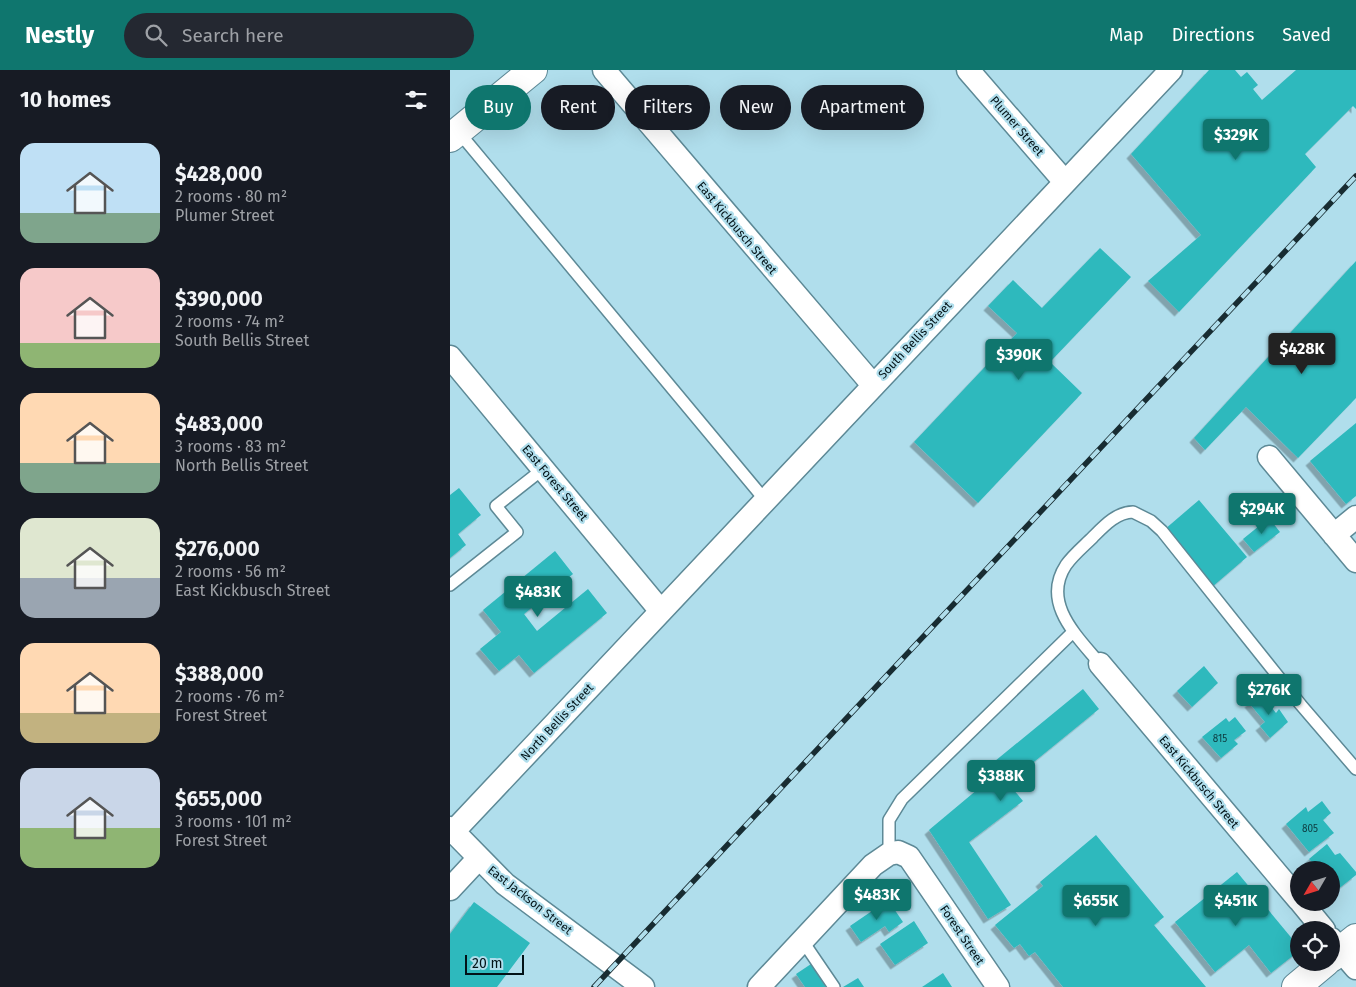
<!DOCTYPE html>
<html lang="en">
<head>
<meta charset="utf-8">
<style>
  :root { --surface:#171b24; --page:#242831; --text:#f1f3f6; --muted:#9ea1a6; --accent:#0f766e }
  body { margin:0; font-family:"Fira Sans",sans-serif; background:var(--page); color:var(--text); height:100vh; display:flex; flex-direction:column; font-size:19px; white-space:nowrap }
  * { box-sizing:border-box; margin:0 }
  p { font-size:16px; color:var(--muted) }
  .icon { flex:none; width:28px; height:28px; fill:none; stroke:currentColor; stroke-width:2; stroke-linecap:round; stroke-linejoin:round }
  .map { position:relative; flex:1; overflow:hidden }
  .panel { display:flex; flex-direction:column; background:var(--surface); width:450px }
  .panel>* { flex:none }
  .banner { position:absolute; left:15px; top:15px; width:475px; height:45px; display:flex; gap:10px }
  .needle { width:32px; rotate:231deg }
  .buttons { position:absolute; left:840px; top:791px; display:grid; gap:10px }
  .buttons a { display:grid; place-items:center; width:50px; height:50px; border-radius:50%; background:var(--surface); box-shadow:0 5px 20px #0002; font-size:25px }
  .scale { position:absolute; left:15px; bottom:12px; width:59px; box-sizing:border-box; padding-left:5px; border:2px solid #021217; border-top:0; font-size:14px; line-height:18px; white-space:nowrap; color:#021217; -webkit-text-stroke:4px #b0deec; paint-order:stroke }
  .price { position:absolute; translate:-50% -42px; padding:0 11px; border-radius:5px; background:var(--accent); color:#fff; font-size:16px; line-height:32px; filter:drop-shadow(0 1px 2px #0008) }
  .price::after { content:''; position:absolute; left:50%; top:30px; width:15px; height:11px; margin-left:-8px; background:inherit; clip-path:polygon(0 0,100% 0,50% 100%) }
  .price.selected { background:#222; color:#fff }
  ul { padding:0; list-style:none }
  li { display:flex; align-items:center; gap:15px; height:125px; padding:0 20px }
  li span { display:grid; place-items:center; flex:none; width:140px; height:100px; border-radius:15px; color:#555 }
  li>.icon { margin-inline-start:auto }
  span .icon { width:60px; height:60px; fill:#fffc; stroke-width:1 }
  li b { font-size:21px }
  h2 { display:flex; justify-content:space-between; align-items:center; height:60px; padding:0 20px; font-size:21px }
  .pill { padding:0 18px; border-radius:22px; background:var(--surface); box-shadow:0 5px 20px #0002; font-size:18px; line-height:45px }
  .pill.selected { background:var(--accent); color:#fff }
  header { display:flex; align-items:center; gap:30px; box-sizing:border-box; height:70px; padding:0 25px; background:var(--accent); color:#fff }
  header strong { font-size:24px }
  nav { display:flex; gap:28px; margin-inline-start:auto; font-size:18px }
  .search { width:350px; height:45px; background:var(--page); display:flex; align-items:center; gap:12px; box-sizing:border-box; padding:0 18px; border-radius:28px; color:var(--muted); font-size:19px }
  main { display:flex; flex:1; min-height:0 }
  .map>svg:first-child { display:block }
  .building { fill:#2fb9bd; filter:url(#shadow) }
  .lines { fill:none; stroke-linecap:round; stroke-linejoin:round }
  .service-casing { stroke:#5d8996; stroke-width:14 }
  .minor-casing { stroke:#5d8996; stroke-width:25 }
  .tertiary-casing { stroke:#5d8996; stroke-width:30 }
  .service { stroke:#fff; stroke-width:11 }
  .minor { stroke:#fff; stroke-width:22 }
  .tertiary { stroke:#fff; stroke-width:28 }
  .rail-casing { stroke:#182c32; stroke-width:5.5 }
  .rail { stroke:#b0deec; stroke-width:4; stroke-dasharray:11; stroke-linecap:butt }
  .labels { text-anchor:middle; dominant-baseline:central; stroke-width:4.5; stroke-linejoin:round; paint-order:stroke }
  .number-label { font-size:10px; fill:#0d3c40 }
  .street-label { font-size:12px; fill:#021217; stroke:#b0deec }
</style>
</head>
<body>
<header>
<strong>Nestly</strong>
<div class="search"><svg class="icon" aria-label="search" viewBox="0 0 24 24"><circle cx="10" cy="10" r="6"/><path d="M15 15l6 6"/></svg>Search here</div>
<nav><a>Map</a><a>Directions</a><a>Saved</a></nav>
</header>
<main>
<section class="panel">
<h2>10 homes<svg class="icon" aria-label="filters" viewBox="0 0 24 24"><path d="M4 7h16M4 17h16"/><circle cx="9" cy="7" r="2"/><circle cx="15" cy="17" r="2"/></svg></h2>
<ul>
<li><span style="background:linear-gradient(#bfe0f5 70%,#7fa58c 0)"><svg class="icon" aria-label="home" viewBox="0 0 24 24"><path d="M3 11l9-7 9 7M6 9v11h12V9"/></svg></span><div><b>$428,000</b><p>2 rooms · 80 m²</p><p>Plumer Street</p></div></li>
<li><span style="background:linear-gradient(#f6c9c9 75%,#8fb573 0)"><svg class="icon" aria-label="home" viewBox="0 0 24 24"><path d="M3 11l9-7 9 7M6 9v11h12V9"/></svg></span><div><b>$390,000</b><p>2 rooms · 74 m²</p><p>South Bellis Street</p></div></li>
<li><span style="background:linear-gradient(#ffd9b3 70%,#7fa58c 0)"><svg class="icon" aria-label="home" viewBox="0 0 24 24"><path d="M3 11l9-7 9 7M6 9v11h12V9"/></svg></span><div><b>$483,000</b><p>3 rooms · 83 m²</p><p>North Bellis Street</p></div></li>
<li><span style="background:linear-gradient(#dfe7d0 60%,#9aa5b1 0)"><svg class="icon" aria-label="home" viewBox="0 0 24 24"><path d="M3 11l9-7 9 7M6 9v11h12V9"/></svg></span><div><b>$276,000</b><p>2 rooms · 56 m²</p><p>East Kickbusch Street</p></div></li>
<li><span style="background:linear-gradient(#ffd9b3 70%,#c2b280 0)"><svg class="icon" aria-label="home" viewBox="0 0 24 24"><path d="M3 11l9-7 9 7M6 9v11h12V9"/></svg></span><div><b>$388,000</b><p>2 rooms · 76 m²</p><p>Forest Street</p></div></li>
<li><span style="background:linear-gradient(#c9d6e8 60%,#8fb573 0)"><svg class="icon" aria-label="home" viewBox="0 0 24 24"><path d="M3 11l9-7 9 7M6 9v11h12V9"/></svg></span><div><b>$655,000</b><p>3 rooms · 101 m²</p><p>Forest Street</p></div></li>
</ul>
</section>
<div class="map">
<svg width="906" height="917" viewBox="0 0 906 917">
  <defs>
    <filter id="shadow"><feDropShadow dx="-4.5" dy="4.5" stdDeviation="0" flood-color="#0004"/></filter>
  </defs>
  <rect width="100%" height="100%" fill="#b0deec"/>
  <path class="building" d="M759,0H785L791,7L797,2L808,15L803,19L812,30L846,0H906V39L903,36L855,84L866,97L729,242L698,211L751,165L681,84Z
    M650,178L681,207L600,292L632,323L528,433L464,372L567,263L538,236L563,210L592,238Z
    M906,191V328L848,388L796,337L755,380L744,368Z
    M906,353V426L896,434L860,391Z
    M9,418L31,445L8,464L16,475L0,488V425Z
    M749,430L797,487L762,517L714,460Z
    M819,448L830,462L804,482L793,469Z
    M105,481L123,504L74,544L87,561L138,519L157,543L84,603L69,585L49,601L30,579L51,562L33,540Z
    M754,596L768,613L742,637L727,621Z
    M633,619L649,639L558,713L573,731L519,772L561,835L538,849L479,760L546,704L539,696Z
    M811,624L826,643L829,639L838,652L820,668L810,656L815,652L799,633Z
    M785,647L796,661L784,670L788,674L771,688L752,667L776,648L779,652Z
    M872,731L881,743L873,750L884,763L859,782L836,754L856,737L858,742Z
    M646,765L714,847L704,855L756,917H613L585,882L579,886L570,874L564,878L545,855L593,816L590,812Z
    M877,774L885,785L890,783L906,802V805L887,820L881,813V800H869L859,789Z
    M787,802L849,877V881L821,903L799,875L765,902L725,852Z
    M438,830L453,852L439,862L435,856L411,872L400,856Z
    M24,832L80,873L47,917H0V864Z
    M464,851L478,873L445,895L430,874Z
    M361,894L376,917H355L346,904Z
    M493,903L502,917H472Z
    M408,908L414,917H393Z"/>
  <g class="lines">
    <g class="service-casing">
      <path id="service" d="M7,60L315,430
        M0,515L67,462L46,436L93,399
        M650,594C627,566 591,533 616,495C623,485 634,476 643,467C654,456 667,442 683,442L701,451L712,461L851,635L906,699
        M439,784V750L452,729L623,562
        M352,870L384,917"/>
    </g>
    <g class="minor-casing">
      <path id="minor" d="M154,0L423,315
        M518,0L615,112
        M0,287L210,540
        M819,387L906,491
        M884,465L906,447
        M650,594L849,830
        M0,758L55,814L193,917
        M3,762L721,0
        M0,819L28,789
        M851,832L874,860
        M881,869L906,898
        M309,917L423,795L439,784L448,782L459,787L548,917"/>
    </g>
    <g class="tertiary-casing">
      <path id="tertiary" d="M0,68L83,0
        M881,888L906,868
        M846,917L876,892"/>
    </g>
    <use href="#service" class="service"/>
    <use href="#minor" class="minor"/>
    <use href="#tertiary" class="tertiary"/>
    <g class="rail-casing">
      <path id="rail" d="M144,917L906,106"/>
    </g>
    <use href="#rail" class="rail"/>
  </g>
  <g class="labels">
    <g class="number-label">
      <text x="770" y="669">815</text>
      <text x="860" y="759">805</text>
    </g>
    <g class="street-label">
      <text transform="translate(567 56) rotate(49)">Plumer Street</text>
      <text transform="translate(287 158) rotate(50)">East Kickbusch Street</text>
      <text transform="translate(465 270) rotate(-47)">South Bellis Street</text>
      <text transform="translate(105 413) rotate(50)">East Forest Street</text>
      <text transform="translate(107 652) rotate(-47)">North Bellis Street</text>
      <text transform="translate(749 712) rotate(50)">East Kickbusch Street</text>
      <text transform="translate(80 830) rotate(38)">East Jackson Street</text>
      <text transform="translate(512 865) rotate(56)">Forest Street</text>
    </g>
  </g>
</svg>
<div class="buttons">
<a><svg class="needle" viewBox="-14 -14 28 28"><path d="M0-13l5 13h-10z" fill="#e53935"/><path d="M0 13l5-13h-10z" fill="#9ea1a6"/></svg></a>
<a><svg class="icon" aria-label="locate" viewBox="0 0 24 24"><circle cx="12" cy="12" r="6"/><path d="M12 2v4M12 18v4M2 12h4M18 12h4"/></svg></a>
</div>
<div class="scale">20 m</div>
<b class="price" style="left:786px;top:91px">$329K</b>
<b class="price selected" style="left:852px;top:305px">$428K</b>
<b class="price" style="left:569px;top:311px">$390K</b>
<b class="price" style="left:812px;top:465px">$294K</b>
<b class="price" style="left:88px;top:548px">$483K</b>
<b class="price" style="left:819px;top:646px">$276K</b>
<b class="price" style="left:551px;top:732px">$388K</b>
<b class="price" style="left:427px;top:851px">$483K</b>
<b class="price" style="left:646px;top:857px">$655K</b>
<b class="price" style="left:786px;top:857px">$451K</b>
<div class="banner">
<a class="pill selected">Buy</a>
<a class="pill">Rent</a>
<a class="pill">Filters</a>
<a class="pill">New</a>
<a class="pill">Apartment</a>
</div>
</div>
</main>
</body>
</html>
